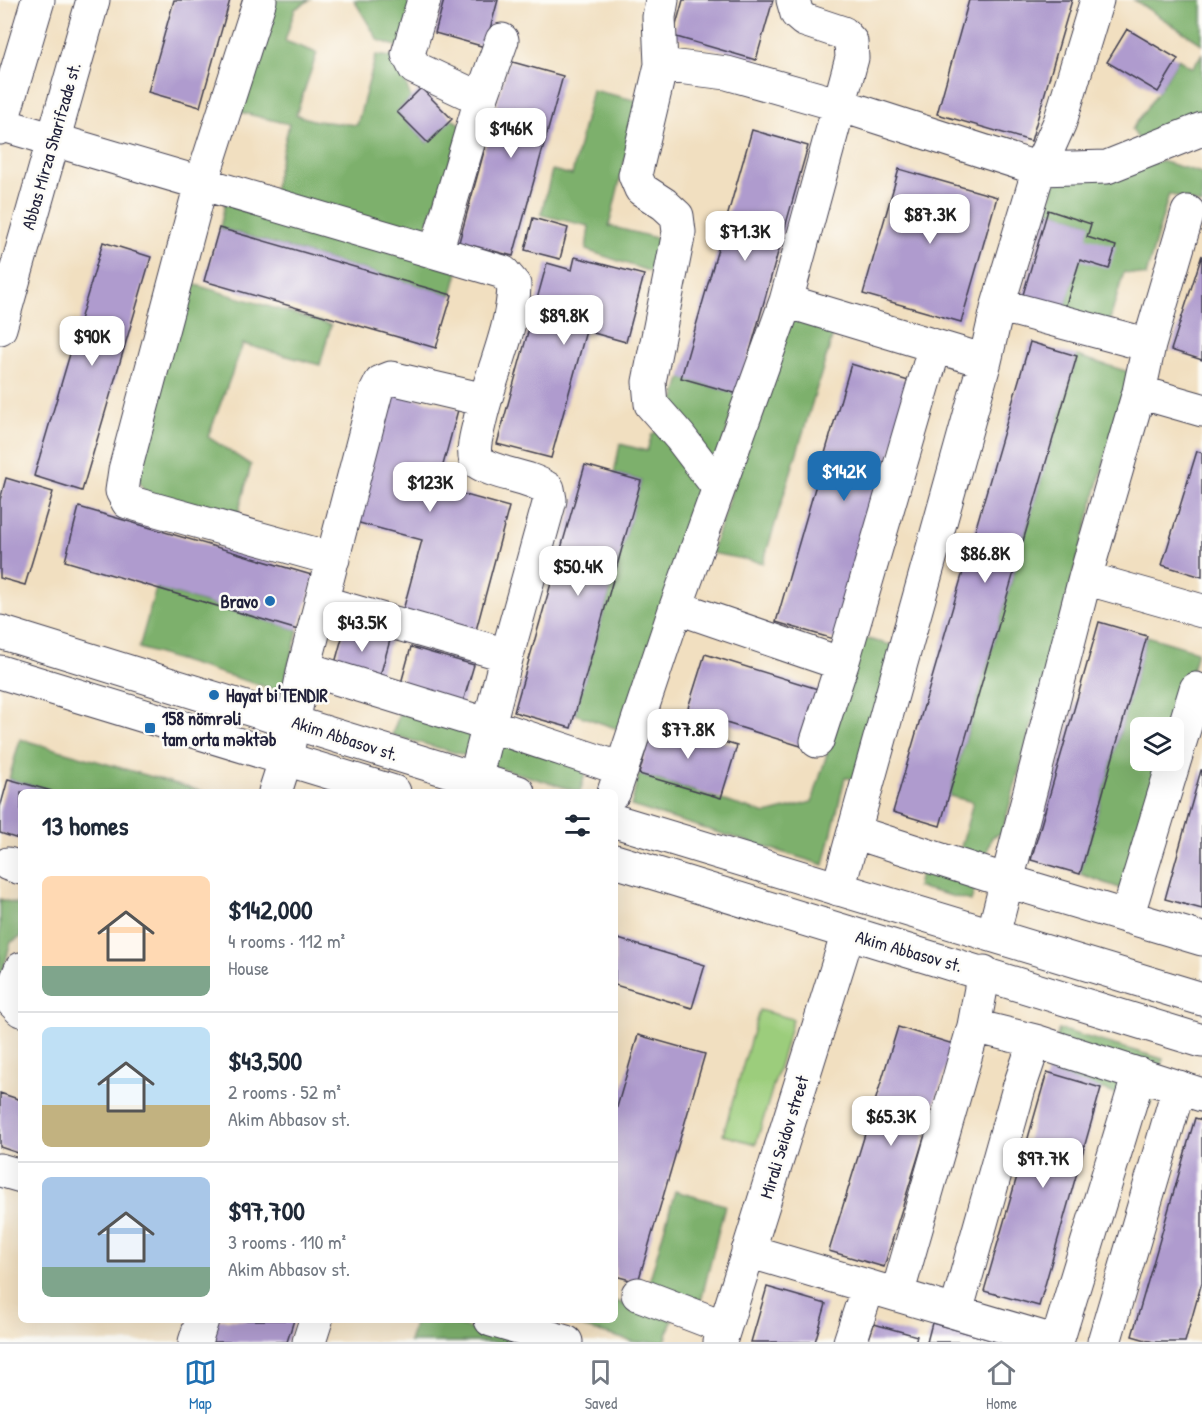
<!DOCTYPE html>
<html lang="en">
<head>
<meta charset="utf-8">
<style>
  :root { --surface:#fff; --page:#f2f2f3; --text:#1f2937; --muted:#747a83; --line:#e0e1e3; --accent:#1f6fb2 }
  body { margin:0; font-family:"Patrick Hand",sans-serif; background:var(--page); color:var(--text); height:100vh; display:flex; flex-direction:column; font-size:22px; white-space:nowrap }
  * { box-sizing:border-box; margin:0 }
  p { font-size:20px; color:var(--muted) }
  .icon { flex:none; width:33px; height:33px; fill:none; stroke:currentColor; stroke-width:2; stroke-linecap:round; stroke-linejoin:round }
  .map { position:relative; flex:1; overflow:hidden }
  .details { position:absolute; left:18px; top:789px; width:600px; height:534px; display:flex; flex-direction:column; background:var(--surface); border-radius:9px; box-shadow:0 6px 24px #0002 }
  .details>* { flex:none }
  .buttons { position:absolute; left:1130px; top:717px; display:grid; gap:12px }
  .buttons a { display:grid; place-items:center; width:54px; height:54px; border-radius:9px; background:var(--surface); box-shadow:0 6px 24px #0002; font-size:30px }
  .price { position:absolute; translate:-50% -51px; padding:0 14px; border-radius:12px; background:#fff; color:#222; font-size:20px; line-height:39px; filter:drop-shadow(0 2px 3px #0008) }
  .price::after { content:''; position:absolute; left:50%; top:36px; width:18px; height:14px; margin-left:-9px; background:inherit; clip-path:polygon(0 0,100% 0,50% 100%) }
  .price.on { background:var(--accent); color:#fff }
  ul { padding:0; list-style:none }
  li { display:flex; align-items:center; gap:18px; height:150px; padding:0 24px }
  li+li { border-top:2px solid var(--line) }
  li span { display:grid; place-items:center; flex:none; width:168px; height:120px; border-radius:9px; color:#555 }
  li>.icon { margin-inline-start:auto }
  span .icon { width:72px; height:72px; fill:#fffc; stroke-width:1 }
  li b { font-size:26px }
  h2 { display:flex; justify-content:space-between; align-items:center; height:72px; padding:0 24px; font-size:26px }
  .tab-bar { display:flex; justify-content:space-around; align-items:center; height:84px; border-top:2px solid var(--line); background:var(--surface); font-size:16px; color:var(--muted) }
  .tab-bar a { display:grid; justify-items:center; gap:3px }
  .tab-bar .on { color:var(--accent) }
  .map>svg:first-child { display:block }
  .green { fill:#9ccd7c; stroke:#5f785c; stroke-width:1.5 }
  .forest { fill:#7db06c; stroke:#506954; stroke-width:1.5 }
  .building { fill:#af9bce }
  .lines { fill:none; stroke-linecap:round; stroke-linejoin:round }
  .minor-casing { stroke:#413e4f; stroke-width:35 }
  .major-casing { stroke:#413e4f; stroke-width:35 }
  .minor { stroke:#fff; stroke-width:33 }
  .major { stroke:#fff; stroke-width:33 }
  .poi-dot { fill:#1f6fb2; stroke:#fdfcf7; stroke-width:2 }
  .labels { text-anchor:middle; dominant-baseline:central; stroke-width:5; stroke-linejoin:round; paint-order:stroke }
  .street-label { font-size:18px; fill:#22223b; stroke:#fdfcf7 }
  .poi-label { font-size:18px; font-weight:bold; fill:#22223b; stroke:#fdfcf7; text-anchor:start }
</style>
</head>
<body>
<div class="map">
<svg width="1202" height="1342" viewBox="0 0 1202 1342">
  <rect width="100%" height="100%" fill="#fdfcf7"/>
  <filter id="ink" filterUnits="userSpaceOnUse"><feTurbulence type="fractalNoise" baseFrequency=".0167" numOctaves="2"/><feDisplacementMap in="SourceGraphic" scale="12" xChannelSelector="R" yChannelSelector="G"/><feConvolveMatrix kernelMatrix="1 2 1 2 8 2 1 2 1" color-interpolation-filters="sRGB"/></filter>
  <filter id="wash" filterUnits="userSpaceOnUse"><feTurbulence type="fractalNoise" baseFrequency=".008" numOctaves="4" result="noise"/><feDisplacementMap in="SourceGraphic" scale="24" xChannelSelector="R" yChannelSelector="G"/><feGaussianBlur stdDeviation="1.35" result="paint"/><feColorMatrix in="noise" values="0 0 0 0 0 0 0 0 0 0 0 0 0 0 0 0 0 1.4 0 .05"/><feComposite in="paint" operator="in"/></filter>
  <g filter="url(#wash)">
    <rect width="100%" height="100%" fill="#f1dfc0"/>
    <path class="green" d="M759,1010L793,1019L756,1144L723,1135Z"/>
    <path class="forest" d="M266,0H310L295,9L285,41L317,53L296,115L316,121L357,125L376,55L397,58L411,98L397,112L427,143L452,119L463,126L424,234L273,192L289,124L235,111Z
      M354,0H414L401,48L378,40Z
      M1134,0H1202V44Z
      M1202,54V118L1140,142L1132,129L1158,92L1178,59L1192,68Z
      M592,90L639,101L609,226L680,244L675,280L586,250L589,226L541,215L552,170L572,175Z
      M1160,161L1202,173V205L1169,194L1146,276L1124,272L1109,323L1064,311L1090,224L1048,210L1054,183Z
      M225,203L458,272L452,295L220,228Z
      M186,282L331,325L320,365L243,344L208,437L251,465L237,518L145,492L135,474Z
      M790,317L834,332L763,563L711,553Z
      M1077,356L1129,372L1002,833L992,837L971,901L917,887L922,863L956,866L973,802L949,796Z
      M681,378L738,394L719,457L707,468L670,415Z
      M664,428L698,480L685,545L621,730L575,714L641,481L614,473L620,444L647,451L652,434Z
      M156,588L298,630L282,692L139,648Z
      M1147,636L1197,651L1173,747V728H1140V760L1170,761L1136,894L1080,874Z
      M863,638L896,646L859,779L845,778L824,865L631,806L639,774L766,814L812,802Z
      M404,700L481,722L471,757L392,735Z
      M503,733L589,761L580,792L490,765Z
      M20,739L205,792H55L9,779Z
      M21,893V937L11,942L0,982V899L17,904Z
      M1059,1029L1163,1059L1150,1105L1047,1072Z
      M675,1191L725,1205L701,1301L648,1286Z
      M615,1301L672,1320L665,1342H634L557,1320H615Z
      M415,1320H437L521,1342H409Z"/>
    <g id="blocks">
      <path class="building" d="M174,0H230L200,107L148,92Z
        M444,0H498L485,47L435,33Z
        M683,0H773L756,60L673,36Z
        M969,0H1072L1031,141L937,114Z
        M1127,29L1178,59L1158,92L1107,62Z
        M509,61L563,76L513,256L459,242Z
        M421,88L452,119L428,143L397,112Z
        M752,130L808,146L738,394L681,378Z
        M899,169L997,197L961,322L863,294Z
        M1048,210L1091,224L1087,237L1116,246L1109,269L1080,260L1064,311L1022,298Z
        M533,218L568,228L560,259L525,250Z
        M219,228L452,295L436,348L204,281Z
        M103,242L151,257L82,491L34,476Z
        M1202,255V360L1171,350Z
        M575,257L644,275L626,342L586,331L551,458L497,444L547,263L572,270Z
        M1030,342L1077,356L940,826L893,812Z
        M851,364L912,382L837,640L776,622Z
        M387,391L458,410L437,487L509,507L475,634L402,614L422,540L352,521Z
        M1197,451L1202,453V577L1162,565Z
        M585,465L641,481L571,728L514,712Z
        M6,478L53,492L25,585L0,578V500Z
        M79,507L315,576L298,630L65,561Z
        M347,620L392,633L377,687L332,674Z
        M1099,622L1147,636L1080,874L1031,860Z
        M411,647L474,665L462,705L400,687Z
        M705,654L821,690L804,747L687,711Z
        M654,721L737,746L721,798L639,774Z
        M1201,770H1202V909L1165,899Z
        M8,779L52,791L21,792V840L0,833V808Z
        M615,938L705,965L692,1008L615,985Z
        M898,1027L953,1044L884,1267L829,1251Z
        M638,1035L705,1054L638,1282L615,1276V1114Z
        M1047,1072L1101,1088L1039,1306L984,1291Z
        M0,1093L21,1100V1154L0,1147Z
        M1195,1118L1202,1120V1282L1185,1342H1153L1132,1336Z
        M767,1287L826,1304L815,1342H751Z
        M211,1320H294L287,1342H204Z
        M932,1323L995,1341V1342H927Z
        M874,1324L917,1336L915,1342H868Z"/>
    </g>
  </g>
  <g filter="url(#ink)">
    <use href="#blocks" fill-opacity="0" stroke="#413e4f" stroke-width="1.5"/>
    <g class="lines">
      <g class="minor-casing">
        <path id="minor" d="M260,0L201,184L125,470L122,491L128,502L333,559
          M424,0L408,54L415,68L481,99
          M662,0L659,17L661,65L635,175L641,189L664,204L677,216L679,232L649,382L651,404L680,437L718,487
          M661,65L727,73L840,105L1039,169L1107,167L1202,129
          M0,124L503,272L514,285C513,331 490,375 480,420C477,434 472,447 476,461C498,476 526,474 548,489L550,500L507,655L475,779
          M436,252L481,99L502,40
          M786,301L985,361
          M998,305L1149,345
          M1139,392L1202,410
          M1085,578L1202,611
          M321,602L507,655
          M676,607L842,664
          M304,668L489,725L622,769
          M817,741L842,664L935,346
          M275,792L286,758L304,668L376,392L381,382L391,378L485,400
          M614,792L676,607L786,301L852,58L851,42L843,33L804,20L797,14L793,0
          M854,832L1007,881L1202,939
          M8,864L21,868
          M838,889L985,361L998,305L1039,169L1060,122L1097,0
          M1127,917L1196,689
          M993,935L1085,578L1139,392L1149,345L1188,212
          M21,969L12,991V1001L21,1010
          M1035,1041L1202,1095
          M0,1170L21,1176
          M748,1251L1057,1342
          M638,1294L724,1327
          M897,1295L974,1026L984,972
          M956,1312L1019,1088L1035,1041L974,1026
          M491,1320L566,1342
          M195,1342L202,1320
          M309,1342L316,1320
          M720,1342L848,933
          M850,1342L868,1287
          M1057,1342L1139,1074
          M1104,1342L1179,1087"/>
      </g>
      <g class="major-casing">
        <path id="major" d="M0,128L38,0
          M0,328L93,0
          M0,632L518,792
          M0,672L394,792
          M615,821L1202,999
          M615,861C810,922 1007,980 1202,1041"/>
      </g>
      <use href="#minor" class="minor"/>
      <use href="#major" class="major"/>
    </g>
  </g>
  <g class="poi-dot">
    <circle cx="270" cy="601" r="6"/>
    <circle cx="214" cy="695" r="6"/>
    <rect x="144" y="722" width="12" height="12" rx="3"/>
  </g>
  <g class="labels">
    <g class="street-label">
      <text transform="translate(51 146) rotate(-74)">Abbas Mirza Sharifzade st.</text>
      <text transform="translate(345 738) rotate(18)">Akim Abbasov st.</text>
      <text transform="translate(909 951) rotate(16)">Akim Abbasov st.</text>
      <text transform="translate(784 1137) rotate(-73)">Mirali Seidov street</text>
    </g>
    <g class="poi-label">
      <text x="258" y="601" text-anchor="end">Bravo</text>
      <text x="226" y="695">Hayat bi'TENDIR</text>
      <text x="162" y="718">158 nömrəli<tspan x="162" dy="21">tam orta məktəb</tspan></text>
    </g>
  </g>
</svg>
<div class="buttons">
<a><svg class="icon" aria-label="layers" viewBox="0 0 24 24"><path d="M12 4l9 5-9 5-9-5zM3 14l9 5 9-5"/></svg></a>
</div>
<b class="price" style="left:511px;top:159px">$146K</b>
<b class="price" style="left:930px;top:245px">$87.3K</b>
<b class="price" style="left:745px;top:262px">$71.3K</b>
<b class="price" style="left:564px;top:346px">$89.8K</b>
<b class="price" style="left:92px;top:367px">$90K</b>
<b class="price on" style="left:844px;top:502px">$142K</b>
<b class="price" style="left:430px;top:513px">$123K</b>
<b class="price" style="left:985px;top:584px">$86.8K</b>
<b class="price" style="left:578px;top:597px">$50.4K</b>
<b class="price" style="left:362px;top:653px">$43.5K</b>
<b class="price" style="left:688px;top:760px">$77.8K</b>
<b class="price" style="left:891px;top:1147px">$65.3K</b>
<b class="price" style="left:1043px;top:1189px">$97.7K</b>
<section class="details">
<h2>13 homes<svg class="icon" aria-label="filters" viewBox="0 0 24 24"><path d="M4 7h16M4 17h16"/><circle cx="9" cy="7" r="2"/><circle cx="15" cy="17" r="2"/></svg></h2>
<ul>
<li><span style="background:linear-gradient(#ffd9b3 75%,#7fa58c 0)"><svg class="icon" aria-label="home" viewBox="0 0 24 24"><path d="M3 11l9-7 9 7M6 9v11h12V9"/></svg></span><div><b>$142,000</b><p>4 rooms · 112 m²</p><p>House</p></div></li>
<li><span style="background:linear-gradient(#bfe0f5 65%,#c2b280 0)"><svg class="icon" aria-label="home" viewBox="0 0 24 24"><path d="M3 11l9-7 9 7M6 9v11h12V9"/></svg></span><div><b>$43,500</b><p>2 rooms · 52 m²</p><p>Akim Abbasov st.</p></div></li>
<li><span style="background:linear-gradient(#a9c7e8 75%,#7fa58c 0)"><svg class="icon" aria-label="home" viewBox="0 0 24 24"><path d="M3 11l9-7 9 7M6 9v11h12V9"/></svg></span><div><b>$97,700</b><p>3 rooms · 110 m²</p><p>Akim Abbasov st.</p></div></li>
</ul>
</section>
</div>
<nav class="tab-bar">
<a class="on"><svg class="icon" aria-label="map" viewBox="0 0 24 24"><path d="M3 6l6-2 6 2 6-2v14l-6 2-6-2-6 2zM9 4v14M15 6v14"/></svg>Map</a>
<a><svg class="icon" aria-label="saved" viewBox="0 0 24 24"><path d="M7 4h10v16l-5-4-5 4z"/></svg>Saved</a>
<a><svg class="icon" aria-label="home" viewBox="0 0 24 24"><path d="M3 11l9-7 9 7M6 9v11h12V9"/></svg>Home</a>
</nav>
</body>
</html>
